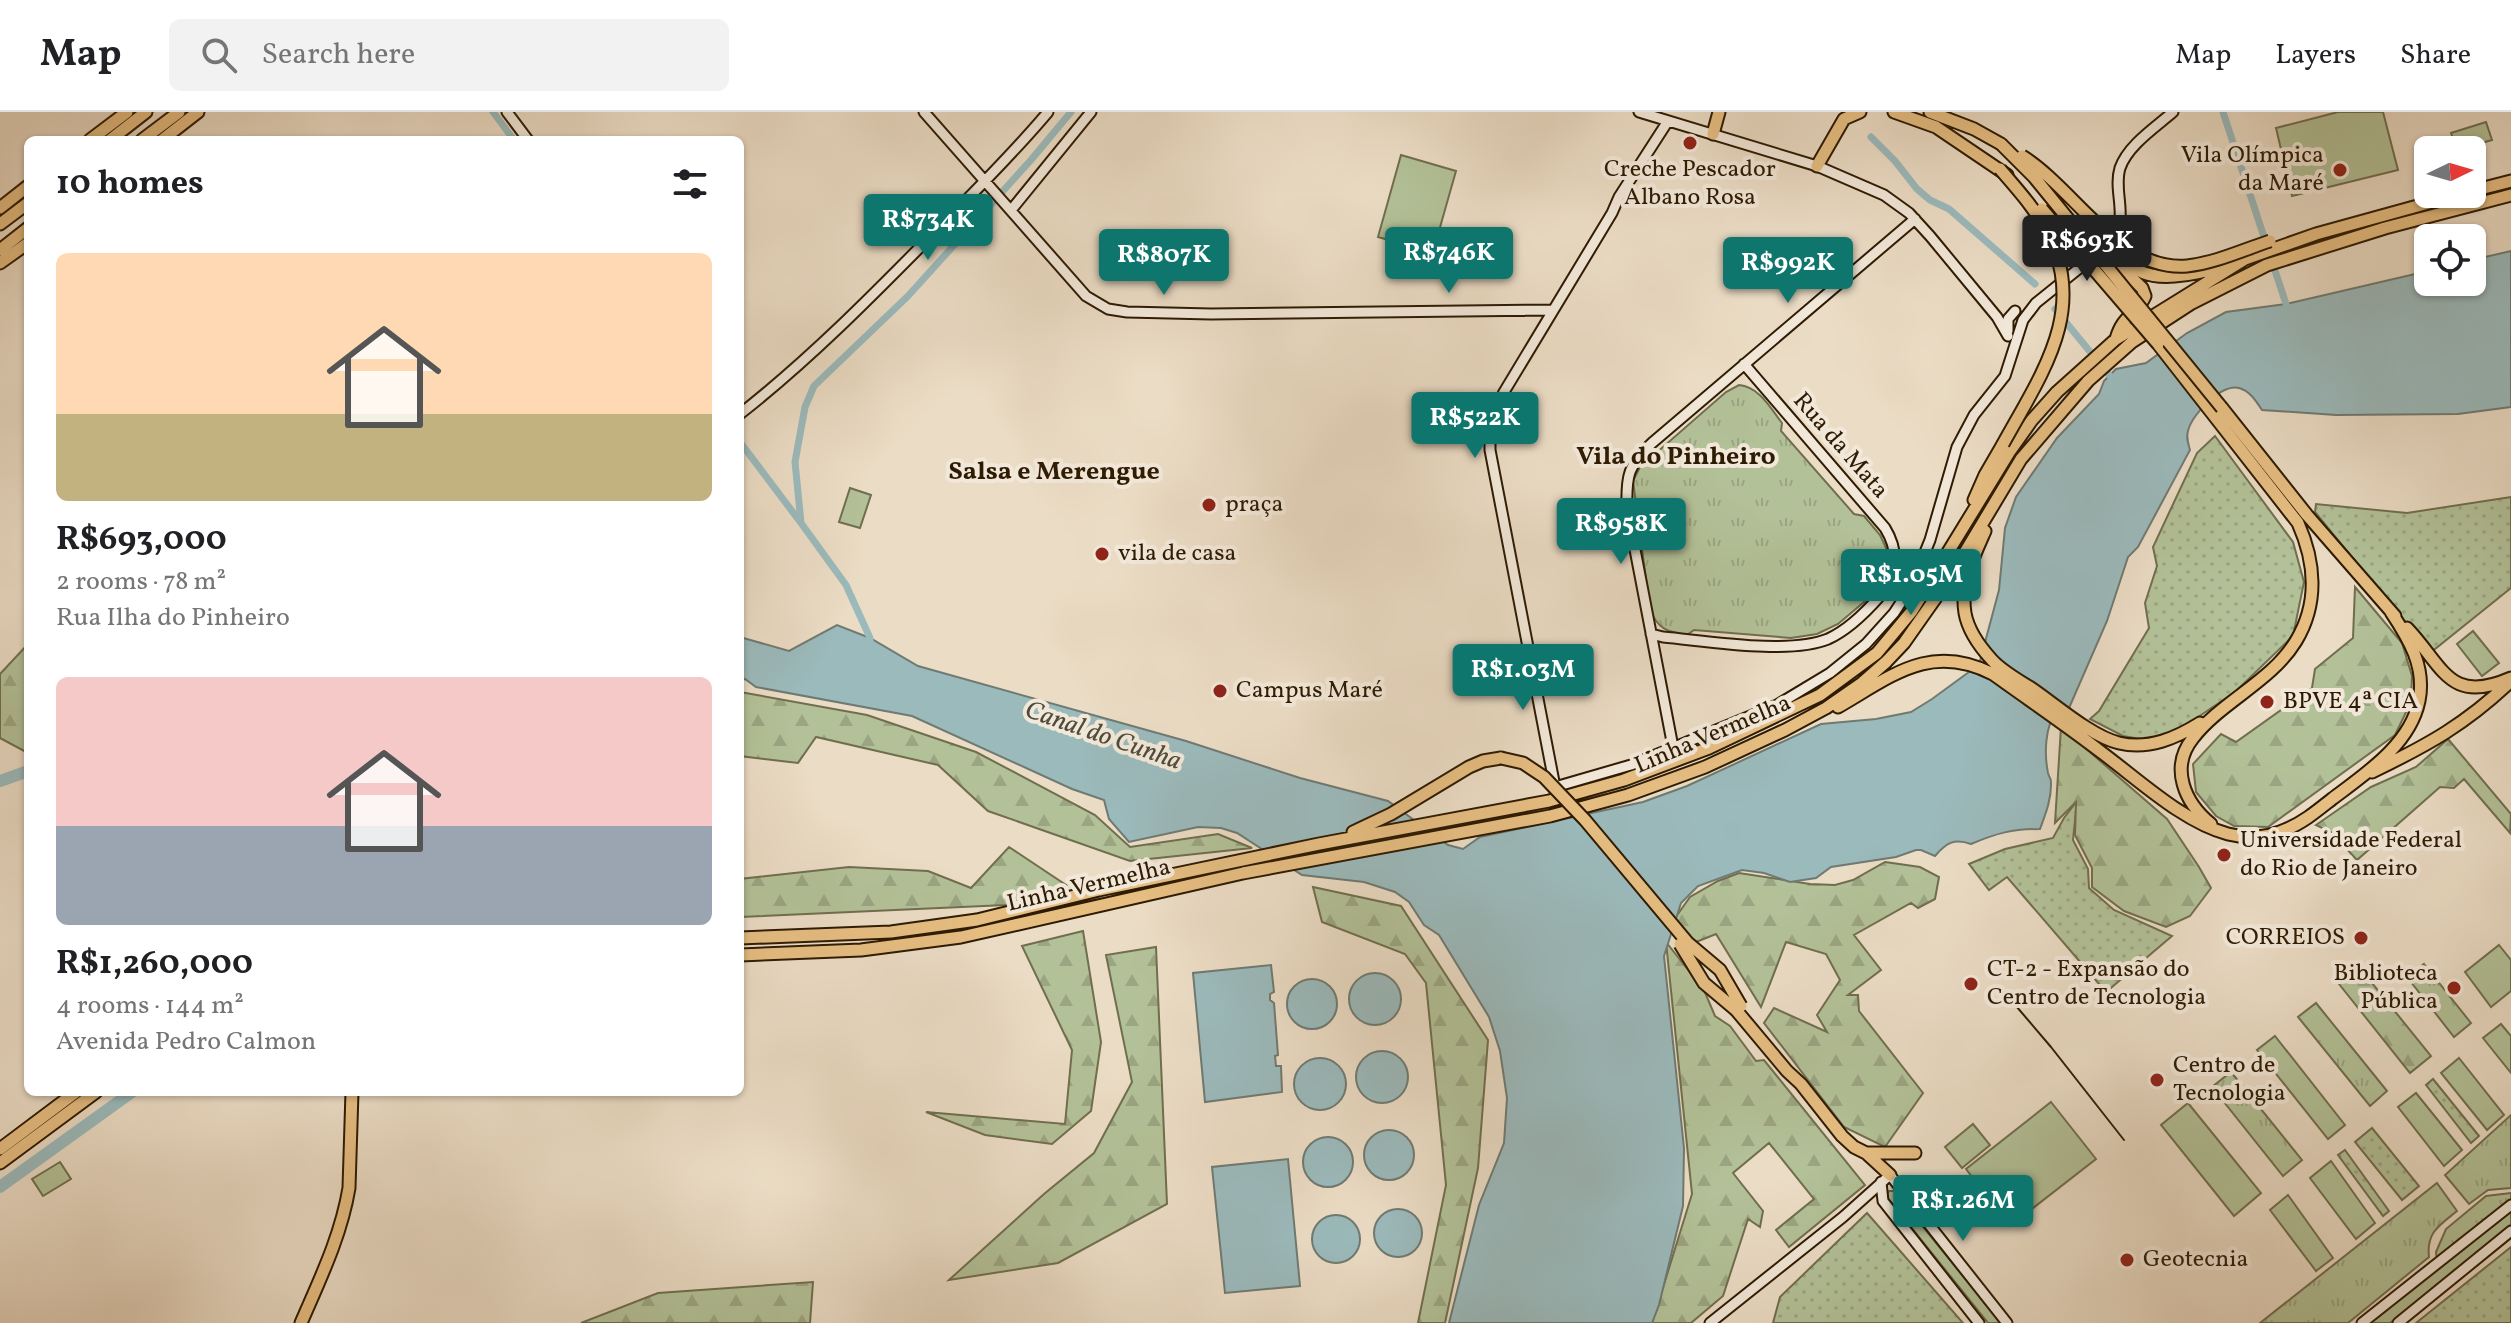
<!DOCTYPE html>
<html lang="en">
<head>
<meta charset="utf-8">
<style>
  :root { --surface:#fff; --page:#f2f2f2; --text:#202124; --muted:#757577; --line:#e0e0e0; --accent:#0f766e }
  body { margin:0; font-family:Vollkorn,serif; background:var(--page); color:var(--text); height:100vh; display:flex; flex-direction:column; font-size:30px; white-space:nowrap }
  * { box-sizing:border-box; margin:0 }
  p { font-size:26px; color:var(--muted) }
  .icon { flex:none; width:44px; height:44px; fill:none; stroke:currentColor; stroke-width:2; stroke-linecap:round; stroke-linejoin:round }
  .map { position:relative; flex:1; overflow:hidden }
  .details { position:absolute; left:24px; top:24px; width:720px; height:960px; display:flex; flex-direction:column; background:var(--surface); border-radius:12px; box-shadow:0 2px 6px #0004 }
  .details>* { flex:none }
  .needle { width:52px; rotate:85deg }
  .tools { position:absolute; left:2414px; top:24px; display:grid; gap:16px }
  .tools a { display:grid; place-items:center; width:72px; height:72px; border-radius:12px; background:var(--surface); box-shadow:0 2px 6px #0004; font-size:40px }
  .price { position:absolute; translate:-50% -68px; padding:0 18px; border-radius:8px; background:var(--accent); color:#fff; font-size:26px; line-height:52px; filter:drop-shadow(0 2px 4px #0008) }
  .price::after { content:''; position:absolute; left:50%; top:48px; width:24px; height:18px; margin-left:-12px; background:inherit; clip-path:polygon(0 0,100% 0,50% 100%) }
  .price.active { background:#222; color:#fff }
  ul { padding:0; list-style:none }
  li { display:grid; align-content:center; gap:16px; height:424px; padding:0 32px }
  li span { display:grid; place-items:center; height:248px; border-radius:12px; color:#555 }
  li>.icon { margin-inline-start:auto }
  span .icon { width:144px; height:144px; fill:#fffc; stroke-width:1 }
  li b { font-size:34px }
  h2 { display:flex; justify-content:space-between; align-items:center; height:96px; padding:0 32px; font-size:34px }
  header { display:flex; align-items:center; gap:48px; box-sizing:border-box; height:112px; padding:0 40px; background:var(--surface); border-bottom:2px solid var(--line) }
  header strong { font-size:38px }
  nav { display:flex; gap:44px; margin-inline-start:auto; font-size:28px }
  .search { width:560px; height:72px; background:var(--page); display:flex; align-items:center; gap:20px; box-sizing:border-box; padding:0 28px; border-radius:12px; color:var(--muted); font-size:30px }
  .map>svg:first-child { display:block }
  .grass { fill:url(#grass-dots); stroke:#706e4e; stroke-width:2 }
  .forest { fill:url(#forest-firs); stroke:#706e4e; stroke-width:2 }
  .park { fill:url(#park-tufts); stroke:#706e4e; stroke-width:2 }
  .garden { fill:#b3c198; stroke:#706e4e; stroke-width:2 }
  .water { fill:#9bbabc; stroke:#6f7a72; stroke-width:2 }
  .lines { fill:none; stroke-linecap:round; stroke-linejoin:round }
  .canal { stroke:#9bbabc; stroke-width:7 }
  .river { stroke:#9bbabc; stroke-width:12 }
  .secondary-casing { stroke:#2e1b03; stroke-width:13 }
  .highway-casing { stroke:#2e1b03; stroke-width:15 }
  .secondary { stroke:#f2e8d9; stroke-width:9 }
  .highway { stroke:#e6be82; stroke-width:11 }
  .tram { stroke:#2e1b03; stroke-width:2 }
  .highway-bridge-casing { stroke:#2e1b03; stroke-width:15; stroke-linecap:butt }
  .highway-bridge { stroke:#e6be82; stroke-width:11 }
  .poi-dot { fill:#8f2418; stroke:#f2e8d9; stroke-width:3 }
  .labels { text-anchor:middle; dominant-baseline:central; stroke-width:8; stroke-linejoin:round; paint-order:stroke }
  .poi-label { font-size:24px; fill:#2e1b03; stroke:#f2e8d9; text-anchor:start }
  .street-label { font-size:24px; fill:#2e1b03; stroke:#f2e8d9 }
  .neighbourhood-label { font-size:26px; font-weight:bold; fill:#2e1b03; stroke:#f2e8d9 }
  .water-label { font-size:26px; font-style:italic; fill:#4f4b3a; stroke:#f2e8d9 }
</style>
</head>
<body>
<header>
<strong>Map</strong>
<div class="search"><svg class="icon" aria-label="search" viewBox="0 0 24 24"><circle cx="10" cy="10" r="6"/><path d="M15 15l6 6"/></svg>Search here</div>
<nav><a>Map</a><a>Layers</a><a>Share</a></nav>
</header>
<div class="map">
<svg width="2511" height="1211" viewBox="0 0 2511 1211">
  <defs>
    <pattern id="grass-dots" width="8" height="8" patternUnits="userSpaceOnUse" patternTransform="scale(2)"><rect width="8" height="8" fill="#b3c198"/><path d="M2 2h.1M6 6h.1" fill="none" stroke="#9aa581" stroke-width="1.8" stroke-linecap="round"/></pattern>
    <pattern id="forest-firs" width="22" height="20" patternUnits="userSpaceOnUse" patternTransform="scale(2)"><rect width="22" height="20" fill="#b3c198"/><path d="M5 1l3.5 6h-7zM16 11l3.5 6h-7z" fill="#9aa581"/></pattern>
    <pattern id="park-tufts" width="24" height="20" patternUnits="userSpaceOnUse" patternTransform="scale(2)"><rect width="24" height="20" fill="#b3c198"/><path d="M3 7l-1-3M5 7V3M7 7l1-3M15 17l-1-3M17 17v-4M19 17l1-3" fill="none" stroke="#9aa581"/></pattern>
  </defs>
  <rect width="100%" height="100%" fill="#ebdcc5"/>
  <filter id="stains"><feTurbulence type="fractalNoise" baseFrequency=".0025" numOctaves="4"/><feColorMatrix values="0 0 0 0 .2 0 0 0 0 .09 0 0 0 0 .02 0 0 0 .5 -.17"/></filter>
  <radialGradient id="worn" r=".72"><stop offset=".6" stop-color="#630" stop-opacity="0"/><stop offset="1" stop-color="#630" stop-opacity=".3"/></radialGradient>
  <path class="grass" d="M2215,324L2293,430L2304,470L2293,524L2235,580L2173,622L2147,628L2123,624L2090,607L2099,599L2149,516L2145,491L2157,454L2153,435L2197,341Z
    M2511,385V476L2430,541L2315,400L2316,392L2407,401Z
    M2077,689L2073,728L2088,757L2089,776L2114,798L2172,824L2106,880L2007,765L1989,778L1969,752L2005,737L2053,726L2064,706Z
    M2433,967L2479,1024L2471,1031L2426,973Z
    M2372,1016L2419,1074L2402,1088L2355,1030Z
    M2345,1038L2389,1099L2383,1104L2338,1043Z
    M1867,1101L1963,1211H1773L1780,1185Z
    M2511,1135V1211H2416Z"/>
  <path class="forest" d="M2355,475L2402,531L2412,564L2411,590L2395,623L2268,715L2234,714L2216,704L2196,680L2193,652L2221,622L2236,630L2312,576L2315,557L2353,526Z
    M28,532V641L0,626V562Z
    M740,580L867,603L976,640L1095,703L1130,735L1218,722L1252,736L1130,749L988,699L938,653L816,625L798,651L740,644Z
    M2061,615L2167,707L2199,755L2211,776L2190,804L2166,815L2124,799L2092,775V756L2075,723L2076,690L2055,711Z
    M2448,627L2511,702L2510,721L2464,667L2454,676L2440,675L2357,748L2331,720L2316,713L2371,675L2416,655Z
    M1009,735L1066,773L1006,793L740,805V767L849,755L928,759L971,776Z
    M1885,750L1920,755L1939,765L1935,787L1918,796L1911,791L1854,823L1881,858L1848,883H1858L1859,899L1923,981L1885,1035L1844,1015L1764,911L1774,896L1827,920L1817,903L1840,868L1826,842L1786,830L1761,895L1716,822L1696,830L1673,809L1690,785L1718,769L1739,761L1810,772L1835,773L1853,768Z
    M1313,775L1401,794L1488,928L1478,1056L1445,1211H1418L1446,1073L1426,871L1405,842L1322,810Z
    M1083,819L1101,930L1091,999L1052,1032L985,1023L926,1000L1065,1012L1072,938L1022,834Z
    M1666,830L1704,878L1715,904L1730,914L1756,949L1764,948L1865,1073L1789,1135L1776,1118L1814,1087L1769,1031L1733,1061L1763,1099L1760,1115L1748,1107L1723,1184L1691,1211H1652L1692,1082Z
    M1156,835L1167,1092L1058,1151L949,1168L1044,1082L1094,1041L1132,970L1106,843Z
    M2359,855L2431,944L2410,961L2339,872Z
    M813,1170L810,1211H581L658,1181Z"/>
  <path class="park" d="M1739,273C1760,275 1771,297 1782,311L1781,319L1854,402L1864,404L1880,423L1887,438L1889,454L1887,464L1877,479L1838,512L1817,522L1791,526L1694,518L1687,523C1668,520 1657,517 1650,497L1633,369L1640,355L1726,280Z
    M2424,852L2471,911L2454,925L2407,865Z
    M2316,891L2387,979L2370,994L2298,905Z
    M2231,960L2302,1048L2283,1064L2212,975Z
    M2511,1003V1076L2488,1078L2469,1092L2445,1063Z
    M2437,1071L2457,1099C2440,1113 2426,1120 2429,1145L2348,1211H2260Z
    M2511,1081V1089L2437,1150L2436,1140L2446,1117L2486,1084Z"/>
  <path class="garden" d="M2338,0H2383L2398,58L2292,84L2276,16Z
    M2486,10L2492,28L2457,38L2451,21Z
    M1401,43L1456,59L1433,140L1378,125Z
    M850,376L871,383L860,416L839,410Z
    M2473,519L2499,551L2482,564L2457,532Z
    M2499,833L2511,848V879L2491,895L2465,860Z
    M2501,912L2511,924V961L2483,926Z
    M2275,924L2345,1013L2328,1027L2257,938Z
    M2459,946L2504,1003L2487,1018L2441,961Z
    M2416,981L2462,1038L2444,1054L2398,995Z
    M2051,990L2096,1047L2010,1114L1966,1057Z
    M2188,991L2261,1081L2234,1104L2161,1013Z
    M1973,1012L1990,1033L1962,1056L1945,1035Z
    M2331,1049L2375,1111L2356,1127L2310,1066Z
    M60,1050L71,1067L43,1084L32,1067Z
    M1889,1079H1894L2001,1211H1988L1886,1084Z
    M2288,1083L2333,1146L2316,1159L2270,1098Z
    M2511,1098V1114L2390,1211H2370Z"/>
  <path class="water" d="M2511,139V295L2458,302L2336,303L2262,298C2256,289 2250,279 2239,276C2221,272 2192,302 2188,319C2186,326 2188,331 2190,338L2138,435L2128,445L2107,509L2069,596L2057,598C2045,614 2044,641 2048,661C2051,671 2051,663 2051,673C2051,689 2045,703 2040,717C2012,717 1997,721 1971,732C1954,726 1946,731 1935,744L1921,738H1916L1896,745L1831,755L1816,766L1790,770L1764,761L1742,758L1698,774L1681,791L1664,844L1684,1036L1683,1094L1659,1193L1652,1211H1449L1479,1093L1504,1031L1507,986L1500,939L1489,905L1439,823L1424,813L1409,790L1395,780L1364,770L1302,763L1237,721L1221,716L1198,715L1129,730L1109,707L1104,688L1072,677L912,604L756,575L745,567L740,569V525L789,539L837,513L870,526L918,554L1186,629L1300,666L1388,689L1448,733L1463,737L1480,725L1643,690L1687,674L1821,612L1876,607L1911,600L1932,587L1973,557L1980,549L1999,478L2005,416L2016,385L2057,326L2099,282L2104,269L2116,257L2146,251L2187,221L2226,200L2286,192L2428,159V170H2472V148Z
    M1271,853L1274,880L1270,882V888L1274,891L1278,943L1275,944L1276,954H1281L1282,980L1205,990L1193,861Z
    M1349 887a26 26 0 1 1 52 0a26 26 0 1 1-52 0Z
    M1287 892a25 25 0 1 1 50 0a25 25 0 1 1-50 0Z
    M1356 965a26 26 0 1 1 52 0a26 26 0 1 1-52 0Z
    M1294 972a26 26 0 1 1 52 0a26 26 0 1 1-52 0Z
    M1364 1043a25 25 0 1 1 50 0a25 25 0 1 1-50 0Z
    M1303 1050a25 25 0 1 1 50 0a25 25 0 1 1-50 0Z
    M1288,1047L1300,1174L1225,1181L1212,1055Z
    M1374 1121a24 24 0 1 1 48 0a24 24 0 1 1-48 0Z
    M1312 1127a24 24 0 1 1 48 0a24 24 0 1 1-48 0Z"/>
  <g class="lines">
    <path class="canal" d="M493,0L514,28
      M2223,0L2286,192
      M1871,25L1895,49L1917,77L1930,88L1949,97L2035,172
      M2055,197L2110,264
      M740,330L801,411
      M870,534V526L846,473L801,411L795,350L805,295L814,274L908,184L1031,48L1071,0"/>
    <path class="river" d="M0,669L28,659
      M0,1075L132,980"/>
    <g class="secondary-casing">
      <path id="secondary" d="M507,0L528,28
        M924,0L1086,184L1108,197L1127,200L1211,202L1553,198
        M1639,0L1817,54L1884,83L1909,101L1930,124L1997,205L2008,224
        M1668,9L1619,85L1612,101L1504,280L1490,310V338L1555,675L1631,653L1777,593L1830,561L1866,532L1894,501L1911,475L1930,428L1957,335L1974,303L2005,264L2023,208L2036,191L2092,146
        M1012,97L1091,0
        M2114,125C2128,102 2113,79 2120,56C2128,33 2156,15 2173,0
        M2008,219V207L2015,199
        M740,302C810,247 872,184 934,121C973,81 1012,43 1048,0
        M1651,522L1663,525C1707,529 1789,543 1828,527C1848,518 1866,500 1880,484C1898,463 1899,439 1885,416L1744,252
        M1673,635L1627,396C1626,363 1628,354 1652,331L1915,107
        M1881,1070L1883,1089L1979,1211
        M1710,1211L1843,1105L1890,1063L2007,1211
        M2362,1211L2511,1093
        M2398,1211L2511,1119"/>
    </g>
    <g class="highway-casing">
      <path id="highway" d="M1894,0L1936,15L2007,63
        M1930,0L1974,17L2001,32
        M1713,22L1719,0
        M90,28L127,0
        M110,28L146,0
        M142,28L179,0
        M162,28L198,0
        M1817,54L1844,7L1860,0
        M2472,79L2511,69
        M0,96L28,74
        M0,112L28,91
        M2117,120C2121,129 2123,141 2129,149C2146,176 2202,161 2226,153
        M2107,134L2114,149L2142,176L2145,184C2137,203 2123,202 2116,227
        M0,138L28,116
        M0,151L28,131
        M2158,232L2298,411C2315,449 2319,491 2296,529C2271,570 2222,589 2193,626C2169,656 2185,691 2211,712
        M2222,296L2307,403L2395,504
        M1974,388L1985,363L2003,332
        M1985,419C1974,444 1960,471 1965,501C1968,518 1980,535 1992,548C2002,559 2018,568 2031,576C2056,593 2091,624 2119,631C2149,638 2176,626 2200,611
        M2407,516C2444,555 2449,593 2511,566
        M1838,595C1892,564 1930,530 1993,562C2029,588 2066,613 2101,640C2139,668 2183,710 2228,722C2248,727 2268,726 2287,717C2304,710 2318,698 2332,687C2365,662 2410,633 2419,589C2426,555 2409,527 2391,500
        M2372,660C2428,633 2466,612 2511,569
        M1353,720L1391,702L1469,655L1483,649L1501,646
        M740,826L891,820L977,808L1099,778L1319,732L1549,689L1624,668L1709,636L1820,583L1877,541L1912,499L2010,339L2032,308L2057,280L2116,227L2245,147L2316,122L2461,82
        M740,843L861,838L961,825L1243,761L1550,704L1628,683L1705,655L1785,618L1826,596L1862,571L1886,550L1904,531L1949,467L2021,347L2088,269L2132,230L2192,191L2267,153L2385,116L2511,83
        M1736,898L1787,959L1801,972L1842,1024L1854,1035L1866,1041L1890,1063
        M0,1037L76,980
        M1866,1041H1915
        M0,1051L96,980
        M301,1211C320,1167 341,1124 349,1076L352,980"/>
    </g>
    <use href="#secondary" class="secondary"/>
    <use href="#highway" class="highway"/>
    <path class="tram" d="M2005,881L2051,935L2124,1028"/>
    <g class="highway-bridge-casing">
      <path id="highway-bridge" d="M2001,32L2034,65L2222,296
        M2022,44C2074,76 2119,160 2187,154C2215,151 2243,138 2270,129
        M2000,57C2016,76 2033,94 2045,116C2090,196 2042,261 2003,332
        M2042,97L2158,232
        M1501,646L1523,651L1544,665L1585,708L1688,831L1720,858L1741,894
        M1680,832L1704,871L1736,898"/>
    </g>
    <use href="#highway-bridge" class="highway-bridge"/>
  </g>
  <g class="poi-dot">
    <circle cx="1690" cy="31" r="8"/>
    <circle cx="2340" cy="58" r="8"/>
    <circle cx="1209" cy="393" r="8"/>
    <circle cx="1102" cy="442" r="8"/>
    <circle cx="1220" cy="579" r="8"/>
    <circle cx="2267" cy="590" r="8"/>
    <circle cx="2224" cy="743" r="8"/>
    <circle cx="2361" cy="826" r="8"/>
    <circle cx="1971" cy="872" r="8"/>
    <circle cx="2454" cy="876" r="8"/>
    <circle cx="2157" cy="968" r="8"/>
    <circle cx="2127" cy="1148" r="8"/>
  </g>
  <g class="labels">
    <g class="poi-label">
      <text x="2324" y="44" text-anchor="end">Vila Olímpica<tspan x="2324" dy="28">da Maré</tspan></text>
      <text x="1690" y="58" text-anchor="middle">Creche Pescador<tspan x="1690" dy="28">Albano Rosa</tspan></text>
      <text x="1225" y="393">praça</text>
      <text x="1118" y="442">vila de casa</text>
      <text x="1236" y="579">Campus Maré</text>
      <text x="2283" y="590">BPVE 4ª CIA</text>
      <text x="2240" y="729">Universidade Federal<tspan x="2240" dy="28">do Rio de Janeiro</tspan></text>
      <text x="2345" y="826" text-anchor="end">CORREIOS</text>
      <text x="1987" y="858">CT-2 - Expansão do<tspan x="1987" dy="28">Centro de Tecnologia</tspan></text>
      <text x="2438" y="862" text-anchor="end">Biblioteca<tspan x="2438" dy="28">Pública</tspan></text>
      <text x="2173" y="954">Centro de<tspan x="2173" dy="28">Tecnologia</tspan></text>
      <text x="2143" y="1148">Geotecnia</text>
    </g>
    <g class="street-label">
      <text transform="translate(1840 334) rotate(49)">Rua da Mata</text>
      <text transform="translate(1713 623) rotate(-23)">Linha Vermelha</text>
      <text transform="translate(1089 774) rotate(-13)">Linha Vermelha</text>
    </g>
    <g class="neighbourhood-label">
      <text x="1676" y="345">Vila do Pinheiro</text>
      <text x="1054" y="360">Salsa e Merengue</text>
    </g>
    <g class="water-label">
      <text transform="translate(1103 624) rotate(19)">Canal do Cunha</text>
    </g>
  </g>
  <rect width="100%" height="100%" filter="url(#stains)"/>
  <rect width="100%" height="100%" fill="url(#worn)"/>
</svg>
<div class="tools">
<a><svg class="needle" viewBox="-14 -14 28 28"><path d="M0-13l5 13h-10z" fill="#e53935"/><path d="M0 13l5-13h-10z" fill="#757577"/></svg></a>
<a><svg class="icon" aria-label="locate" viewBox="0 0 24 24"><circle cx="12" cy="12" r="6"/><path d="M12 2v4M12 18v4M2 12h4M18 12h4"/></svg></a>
</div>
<b class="price" style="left:928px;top:150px">R$734K</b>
<b class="price active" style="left:2087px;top:171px">R$693K</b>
<b class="price" style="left:1449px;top:183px">R$746K</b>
<b class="price" style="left:1164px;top:185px">R$807K</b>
<b class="price" style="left:1788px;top:193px">R$992K</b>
<b class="price" style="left:1475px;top:348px">R$522K</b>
<b class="price" style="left:1621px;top:454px">R$958K</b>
<b class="price" style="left:1911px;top:505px">R$1.05M</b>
<b class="price" style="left:1523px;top:600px">R$1.03M</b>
<b class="price" style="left:1963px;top:1131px">R$1.26M</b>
<section class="details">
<h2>10 homes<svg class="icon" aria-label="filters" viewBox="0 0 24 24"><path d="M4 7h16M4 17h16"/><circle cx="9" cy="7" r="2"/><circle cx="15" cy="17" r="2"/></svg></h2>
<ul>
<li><span style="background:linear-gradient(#ffd9b3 65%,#c2b280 0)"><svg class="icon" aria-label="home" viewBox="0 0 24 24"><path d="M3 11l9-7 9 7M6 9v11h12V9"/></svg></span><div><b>R$693,000</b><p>2 rooms · 78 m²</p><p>Rua Ilha do Pinheiro</p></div></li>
<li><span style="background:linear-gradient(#f6c9c9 60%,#9aa5b1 0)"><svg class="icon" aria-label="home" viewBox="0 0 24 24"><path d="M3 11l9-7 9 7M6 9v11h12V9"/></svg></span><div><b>R$1,260,000</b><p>4 rooms · 144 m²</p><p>Avenida Pedro Calmon</p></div></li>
</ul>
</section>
</div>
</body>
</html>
